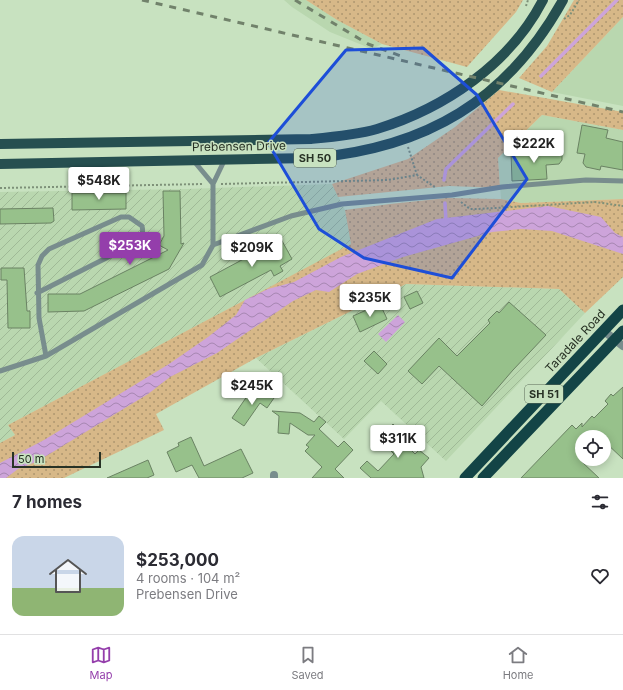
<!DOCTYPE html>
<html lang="en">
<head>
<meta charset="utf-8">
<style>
  :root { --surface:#fff; --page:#f2f2f3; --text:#2b2b33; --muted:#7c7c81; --line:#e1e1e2; --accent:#943eab }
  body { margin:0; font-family:Inter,sans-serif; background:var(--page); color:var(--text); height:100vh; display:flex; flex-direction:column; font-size:15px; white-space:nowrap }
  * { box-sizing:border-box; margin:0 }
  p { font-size:13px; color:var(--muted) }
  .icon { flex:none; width:22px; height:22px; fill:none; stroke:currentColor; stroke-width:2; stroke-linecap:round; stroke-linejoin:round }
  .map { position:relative; height:478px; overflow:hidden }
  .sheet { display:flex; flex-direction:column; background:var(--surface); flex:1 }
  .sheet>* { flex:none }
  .fabs { position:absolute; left:575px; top:430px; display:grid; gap:8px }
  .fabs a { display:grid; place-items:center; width:36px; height:36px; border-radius:50%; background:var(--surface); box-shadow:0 2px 10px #0003; font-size:20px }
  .scale { position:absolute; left:12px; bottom:10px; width:89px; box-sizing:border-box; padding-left:4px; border:2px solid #283225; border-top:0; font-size:11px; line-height:14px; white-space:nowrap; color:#283225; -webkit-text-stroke:3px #c8e2c0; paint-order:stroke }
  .price { position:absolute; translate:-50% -34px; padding:0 9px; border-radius:4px; background:#fff; color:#222; font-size:13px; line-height:26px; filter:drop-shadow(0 1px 2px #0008) }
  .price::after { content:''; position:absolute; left:50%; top:24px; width:12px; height:9px; margin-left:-6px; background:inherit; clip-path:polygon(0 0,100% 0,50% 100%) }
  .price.current { background:var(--accent); color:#fff }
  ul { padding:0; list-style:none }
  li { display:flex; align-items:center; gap:12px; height:100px; padding:0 12px }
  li+li { border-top:1px solid var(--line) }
  li span { display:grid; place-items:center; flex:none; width:112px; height:80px; border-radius:12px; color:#555 }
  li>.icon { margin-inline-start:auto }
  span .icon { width:48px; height:48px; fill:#fffc; stroke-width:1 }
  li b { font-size:17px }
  h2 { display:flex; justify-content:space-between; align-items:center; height:48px; padding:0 12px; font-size:17px }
  .tabs { display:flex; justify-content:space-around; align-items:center; height:56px; border-top:1px solid var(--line); background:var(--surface); font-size:11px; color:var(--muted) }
  .tabs a { display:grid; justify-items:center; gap:2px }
  .tabs .current { color:var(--accent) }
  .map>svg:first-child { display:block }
  .built { fill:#b9d7af }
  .industrial { fill:url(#industrial-furrows) }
  .grass { fill:url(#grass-dots) }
  .water { fill:url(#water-waves) }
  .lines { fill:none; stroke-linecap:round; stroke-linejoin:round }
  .stream { stroke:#cda4da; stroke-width:3.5 }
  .building { fill:#97c18b; stroke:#6a8263 }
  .path { stroke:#7d9078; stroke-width:2; stroke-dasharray:2 2; stroke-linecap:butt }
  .service { stroke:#788d8d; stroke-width:5 }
  .minor { stroke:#788d8d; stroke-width:8 }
  .primary { stroke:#264f50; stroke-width:10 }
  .trunk { stroke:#134446; stroke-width:11 }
  .rail { stroke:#71826b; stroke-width:3; stroke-dasharray:7 7; stroke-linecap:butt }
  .marked { fill:#1d4ed8; fill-opacity:0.2; stroke:#1d4ed8; stroke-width:3; stroke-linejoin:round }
  .labels { text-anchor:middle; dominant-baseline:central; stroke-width:3; stroke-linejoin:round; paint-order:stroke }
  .shield { fill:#c8e2c0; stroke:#586754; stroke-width:1 }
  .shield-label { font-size:11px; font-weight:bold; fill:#283225 }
  .street-label { font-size:12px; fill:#283225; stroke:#c8e2c0 }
</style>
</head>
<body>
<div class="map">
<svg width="623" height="478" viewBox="0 0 623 478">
  <defs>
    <pattern id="industrial-furrows" width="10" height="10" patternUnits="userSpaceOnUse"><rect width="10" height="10" fill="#b9d7af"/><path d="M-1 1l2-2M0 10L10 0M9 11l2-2" fill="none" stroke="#9fb996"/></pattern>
    <pattern id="grass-dots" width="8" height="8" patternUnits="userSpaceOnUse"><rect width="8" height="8" fill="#d7b888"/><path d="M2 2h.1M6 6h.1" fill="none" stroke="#ae966f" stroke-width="1.8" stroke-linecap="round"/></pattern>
    <pattern id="water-waves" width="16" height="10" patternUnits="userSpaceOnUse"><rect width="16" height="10" fill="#cda4da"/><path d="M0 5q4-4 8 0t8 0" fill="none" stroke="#a686b1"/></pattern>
  </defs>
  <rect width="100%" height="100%" fill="#c8e2c0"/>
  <path class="built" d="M284,0H306L337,20L382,44L372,49L330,32L292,7Z
    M623,17V106L552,92Z
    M542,115L623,130V199L521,203L501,199L498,158Z"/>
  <path class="industrial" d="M332,184L345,210L352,244L8,425L15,435L0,443V192L187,189Z
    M406,284L559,289L585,313L446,461L381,401L344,439L256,358Z"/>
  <path class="grass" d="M306,0H523L516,12L467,67L382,44L337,20Z
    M574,0H623V17L552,92L519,78L547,46Z
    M499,90L623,112V130L542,115L498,158L500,188L449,186L338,197L332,184L408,159L455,127Z
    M447,198L501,199L521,203L623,199V277L585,313L559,289L406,284L256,358L156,414L164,430L64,478H0V443L15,435L8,425L351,244L345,210L390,204Z"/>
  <path class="water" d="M548,206L601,217L615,233L623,237V254L552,231L521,229L492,232L403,257L357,274L329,292L316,290L293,301L217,353L170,377L148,394L38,461L18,469L6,478H0V463L44,440L169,364L208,337L236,315L245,300L268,289L294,282L341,257L437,219Z
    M398,315L405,322L386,342L378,334Z"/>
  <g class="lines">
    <path class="stream" d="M541,76L617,0
      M444,180L446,169L513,104
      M445,203L446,222"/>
  </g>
  <path class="building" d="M582,125L608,130L606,138L623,142V170L601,166L600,170L586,167L583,163L585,154L577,153Z
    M562,149V160L559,164L546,165L547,179L512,181L511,152Z
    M163,191H180L181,244L184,243L169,269L84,311L48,312V294H80L168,250L159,245L164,236Z
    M72,193H126V209L72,210Z
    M53,208L54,221L51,223L0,224V209Z
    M281,239L292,259L280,266L283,271L274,276L271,270L220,297L210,277Z
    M1,268H24L27,311H30V328H8L7,280H1Z
    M417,291L423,303L410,309L404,297Z
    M509,302L546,335L513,370L482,406L439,366L422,384L408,371L439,338L457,356L490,323L488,320L497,311L499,313Z
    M380,304L387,319L360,332L353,316Z
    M374,351L387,364L378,374L364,361Z
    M623,387V459L604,441V437H582V462L599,478H521L572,425L576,429L582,423V427L592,416L594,418L608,404L605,401L611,394L613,396Z
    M252,389L260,394L262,390L274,398L267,408L260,403L244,426L232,418Z
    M272,411L300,413L314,422L319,416L326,422L319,429L338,447L344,441L353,450L335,469L344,478H312L322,467L305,451L309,447L306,445L315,435H308L290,423L289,434L278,433L279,416Z
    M393,424L403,434L399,438L415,454L419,450L429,458L421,467L424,478H371L360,468L367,461L378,471L394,454L379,439Z
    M191,437L204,466L241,449L253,473L242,478H199L192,465L176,472L167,452L179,446L178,443Z
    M148,460L154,475L147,478H107Z"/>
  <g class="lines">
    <path class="path" d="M526,6L528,0
      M564,19L570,15L579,0
      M408,147L417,175
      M221,184L388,180L417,175L436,188
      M0,188L203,184
      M461,202L470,209H478L595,202L623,206"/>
    <path class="service" d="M193,160L213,184
      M213,245L291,216L342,204L452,195L502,187L586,180L623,181
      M37,293L136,243C141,238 144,234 142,226L129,217H121L49,249L42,256L38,265L39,318L46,356
      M0,371L46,356L202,265L213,245V184L225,159"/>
    <path class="minor" d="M604,331L623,346
      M274,478V475"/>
    <path class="primary" d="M0,144L311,139C333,137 356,135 377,129C445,108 510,64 543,0
      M0,164L312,158C426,148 507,101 563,0"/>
    <path class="trunk" d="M465,478L623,310
      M483,478L623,331"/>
    <path class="rail" d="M142,0L623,112
      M295,0L368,44L401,56"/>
  </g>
  <path class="marked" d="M423,48L477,95L527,179L452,278L364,258L319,229L268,143L346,50Z"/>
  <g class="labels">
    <g class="shield">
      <rect x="294" y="149" width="42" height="18" rx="3"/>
      <rect x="525" y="385" width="38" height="18" rx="3"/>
    </g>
    <g class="shield-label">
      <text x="315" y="158">SH 50</text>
      <text x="544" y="394">SH 51</text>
    </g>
    <g class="street-label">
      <text transform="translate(239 146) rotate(-1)">Prebensen Drive</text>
      <text transform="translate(575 341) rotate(-47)">Taradale Road</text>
    </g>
  </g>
</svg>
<div class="fabs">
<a><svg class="icon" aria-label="locate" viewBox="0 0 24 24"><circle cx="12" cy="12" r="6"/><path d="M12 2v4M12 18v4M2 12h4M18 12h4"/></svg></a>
</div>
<div class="scale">50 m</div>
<b class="price" style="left:534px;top:164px">$222K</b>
<b class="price" style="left:99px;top:201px">$548K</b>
<b class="price current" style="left:130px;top:266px">$253K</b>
<b class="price" style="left:252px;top:268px">$209K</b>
<b class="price" style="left:370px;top:318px">$235K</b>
<b class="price" style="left:252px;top:406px">$245K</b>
<b class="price" style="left:398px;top:459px">$311K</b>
</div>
<section class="sheet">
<h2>7 homes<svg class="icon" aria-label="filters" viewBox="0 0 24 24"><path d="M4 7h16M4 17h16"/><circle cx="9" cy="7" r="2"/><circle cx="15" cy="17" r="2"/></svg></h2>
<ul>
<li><span style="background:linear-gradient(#c9d6e8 65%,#8fb573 0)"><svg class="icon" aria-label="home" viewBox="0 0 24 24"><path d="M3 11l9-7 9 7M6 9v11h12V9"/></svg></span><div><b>$253,000</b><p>4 rooms · 104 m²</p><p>Prebensen Drive</p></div><svg class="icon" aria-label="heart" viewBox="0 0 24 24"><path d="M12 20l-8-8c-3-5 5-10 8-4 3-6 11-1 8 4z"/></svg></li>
</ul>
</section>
<nav class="tabs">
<a class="current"><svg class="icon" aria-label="map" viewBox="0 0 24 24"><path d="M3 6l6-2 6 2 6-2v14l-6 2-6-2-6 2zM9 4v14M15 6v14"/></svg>Map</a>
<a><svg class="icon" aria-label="saved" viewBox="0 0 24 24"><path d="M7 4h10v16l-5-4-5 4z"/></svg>Saved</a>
<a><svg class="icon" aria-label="home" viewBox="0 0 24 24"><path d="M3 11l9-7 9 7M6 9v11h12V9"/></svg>Home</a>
</nav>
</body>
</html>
